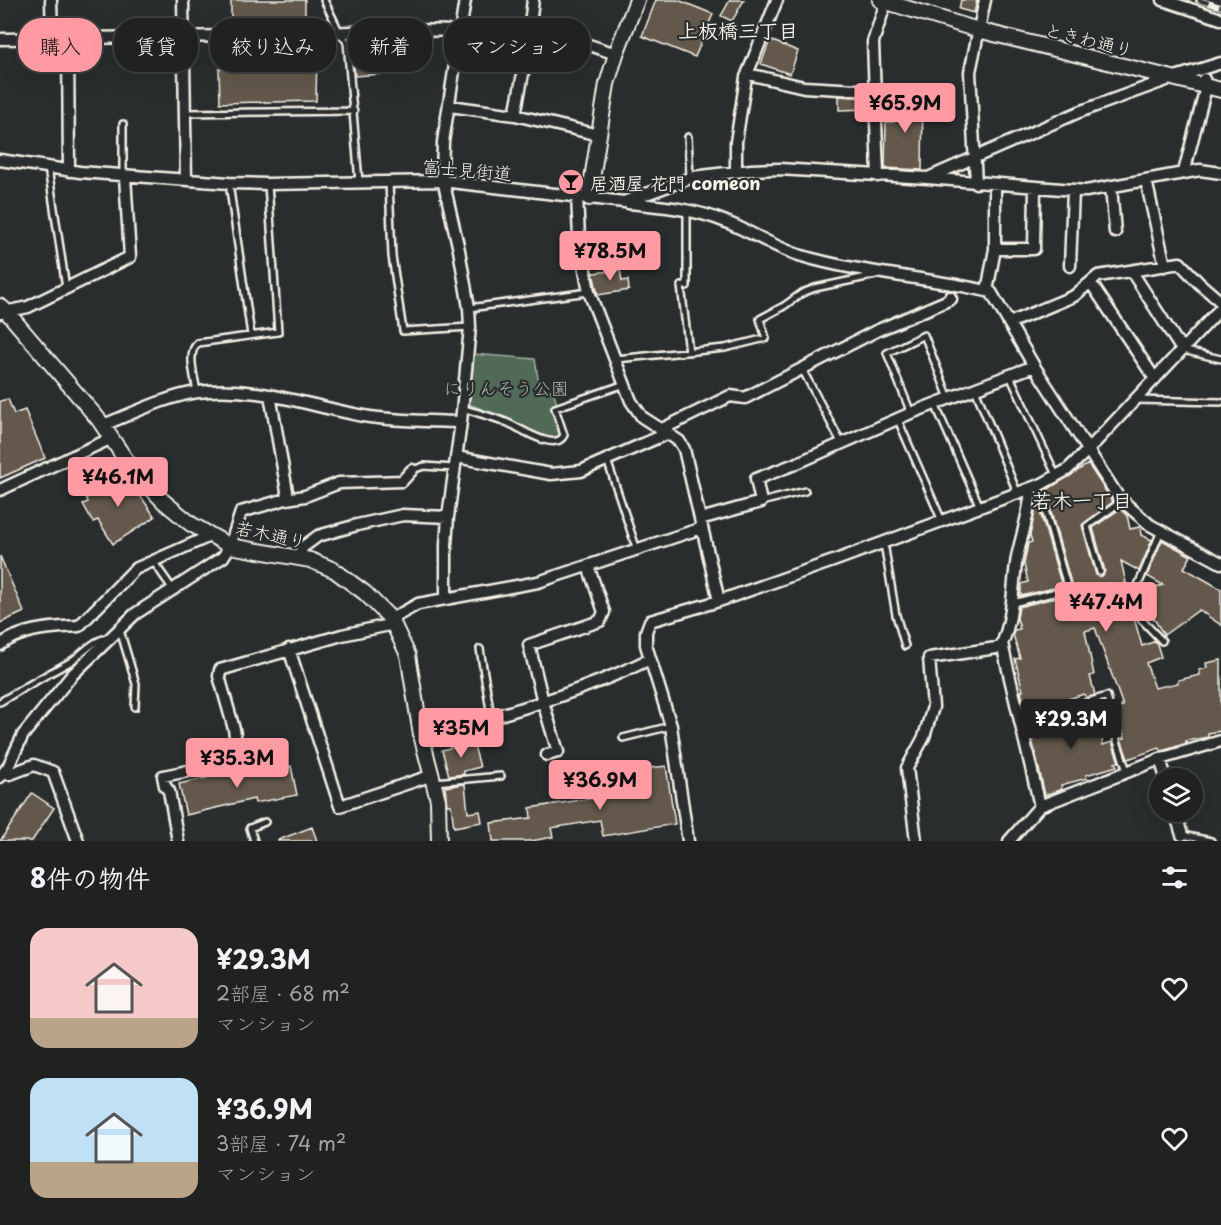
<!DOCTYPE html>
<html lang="ja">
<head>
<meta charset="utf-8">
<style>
  :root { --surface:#202222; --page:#282a2a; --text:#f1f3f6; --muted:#a2a4a5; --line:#3d3f40; --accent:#ff9aa2 }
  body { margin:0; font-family:"Playpen Sans","Klee One",sans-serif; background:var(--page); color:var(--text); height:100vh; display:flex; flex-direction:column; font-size:22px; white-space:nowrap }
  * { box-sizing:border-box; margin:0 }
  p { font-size:20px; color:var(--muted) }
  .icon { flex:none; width:33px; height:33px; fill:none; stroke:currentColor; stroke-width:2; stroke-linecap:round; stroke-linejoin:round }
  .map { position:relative; height:841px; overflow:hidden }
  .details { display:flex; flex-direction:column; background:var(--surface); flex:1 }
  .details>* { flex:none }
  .banner { position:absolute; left:18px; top:18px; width:600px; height:54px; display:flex; gap:12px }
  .controls { position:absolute; left:1149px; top:768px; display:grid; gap:12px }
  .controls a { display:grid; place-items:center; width:54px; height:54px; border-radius:50%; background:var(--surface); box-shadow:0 6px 24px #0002,0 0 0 2px var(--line); font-size:30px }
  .price { position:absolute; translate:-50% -51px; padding:0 14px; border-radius:6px; background:var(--accent); color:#111; font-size:20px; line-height:39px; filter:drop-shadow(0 2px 3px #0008) }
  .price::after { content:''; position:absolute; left:50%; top:36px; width:18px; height:14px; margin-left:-9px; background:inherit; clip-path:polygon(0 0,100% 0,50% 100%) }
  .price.on { background:#222; color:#fff }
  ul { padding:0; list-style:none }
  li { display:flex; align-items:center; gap:18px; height:150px; padding:0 30px }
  li span { display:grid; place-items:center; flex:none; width:168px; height:120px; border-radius:18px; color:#555 }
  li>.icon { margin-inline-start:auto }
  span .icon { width:72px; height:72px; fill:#fffc; stroke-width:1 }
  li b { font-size:26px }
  h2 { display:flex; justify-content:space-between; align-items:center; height:72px; padding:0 30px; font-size:26px }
  .chip { padding:0 21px; border-radius:24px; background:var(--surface); box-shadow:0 6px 24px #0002,0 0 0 2px var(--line); font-size:21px; line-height:54px }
  .chip.on { background:var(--accent); color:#111 }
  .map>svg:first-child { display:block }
  .green { fill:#516b59; stroke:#a2aea0; stroke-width:1.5 }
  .building { fill:#64594b; stroke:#f4f1e8; stroke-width:1.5 }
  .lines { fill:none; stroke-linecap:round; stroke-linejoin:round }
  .service-casing { stroke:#f4f1e8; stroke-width:10 }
  .minor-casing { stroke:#f4f1e8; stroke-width:15 }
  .tertiary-casing { stroke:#f4f1e8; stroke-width:18 }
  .service { stroke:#2a2d2e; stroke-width:5 }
  .minor { stroke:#2a2d2e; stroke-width:10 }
  .tertiary { stroke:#2a2d2e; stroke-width:14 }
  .rail-casing { stroke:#f4f1e8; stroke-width:6 }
  .rail { stroke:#2a2d2e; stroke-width:4; stroke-dasharray:11; stroke-linecap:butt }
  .labels { text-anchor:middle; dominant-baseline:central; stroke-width:4.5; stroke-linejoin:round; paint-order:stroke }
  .street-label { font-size:18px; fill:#f4f1e8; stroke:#2a2d2e }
  .poi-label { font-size:18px; font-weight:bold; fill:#f4f1e8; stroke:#2a2d2e; text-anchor:start }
  .park-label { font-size:18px; fill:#abb5a8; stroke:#2a2d2e }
  .neighbourhood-label { font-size:20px; font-weight:bold; fill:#f4f1e8; stroke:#2a2d2e }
</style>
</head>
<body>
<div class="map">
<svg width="1221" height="841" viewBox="0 0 1221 841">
  <rect width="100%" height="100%" fill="#2a2d2e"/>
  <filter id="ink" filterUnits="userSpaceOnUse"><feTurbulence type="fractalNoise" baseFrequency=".0167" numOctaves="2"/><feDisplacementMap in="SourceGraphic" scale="12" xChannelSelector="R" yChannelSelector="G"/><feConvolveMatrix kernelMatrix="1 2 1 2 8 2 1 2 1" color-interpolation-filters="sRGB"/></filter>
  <g filter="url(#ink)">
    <path class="green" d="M472,354L535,359L540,391L553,390L557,404L552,406L560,434L557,438C541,439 527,428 513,421C499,414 483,410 468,404Z"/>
    <path class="building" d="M231,0H305V26L236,29V26H231Z
      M656,0H678L713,14L695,57L642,36Z
      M730,0H744L732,21L721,16Z
      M961,0H977L974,13L959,9Z
      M381,38L384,72L382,74L355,76L351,39Z
      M770,40L798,51L790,74L761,64Z
      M252,43V51L317,50L316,101L220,103L219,69H236V44Z
      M894,95H923L922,170L885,168L886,122H894Z
      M839,96L867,98L868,109L839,110Z
      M620,270L622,281L628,280L629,290L598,295L593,273Z
      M8,399L14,414L25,410L45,458L0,478V401Z
      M1088,464L1113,502L1082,525L1096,575L1102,576L1105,571L1093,528L1120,509L1127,515L1130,529L1140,527L1141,535L1152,540L1139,571L1121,561L1126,583L1104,589V591L1109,612L1130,604L1142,646L1156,641L1161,657L1146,663L1155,688L1178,683V680L1200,675L1199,670L1207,668L1206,663L1221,660V731L1208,733V737L1186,741L1187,743L1162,751L1159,748L1128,759L1121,739L1125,738L1115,708L1123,706L1095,628L1085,631L1094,675L1090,676L1095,695L1086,698L1084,694L1062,701L1063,705L1027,717L1021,691H1023L1015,659L1020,658L1013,634L1014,630L1020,629L1017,618L1019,607L1069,594L1073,590L1045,491Z
      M124,472L155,517L113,544L98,520L93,522L83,504L88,502L86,497L111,483L110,480Z
      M1037,502L1062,586L1021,596V584L1028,582L1024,564L1028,543L1032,542L1030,535Z
      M1162,540L1191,556L1184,568L1221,589V625L1199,610L1164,635L1139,595L1141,591L1163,585L1147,576Z
      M0,556L24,612L0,623Z
      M1098,704L1101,715L1097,716L1103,745L1112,742L1119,762L1115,763L1117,766L1086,775L1087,778L1061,785L1062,789L1045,795L1029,726L1066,714L1068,721L1091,716L1088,707Z
      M473,742L480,767L464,771V774L449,776L442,750Z
      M291,766L297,795L255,803L254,799L186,815L179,784L231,772L232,777Z
      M666,766L675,824L603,836L600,820L551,828L553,837L531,841H493L491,823L531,818L530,808L631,792L628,771Z
      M465,784L468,813L480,811L482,822L454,827L451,805H447L445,787Z
      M32,793L54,808L32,841H0Z
      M312,827L317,841H278V840Z"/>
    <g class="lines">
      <g class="service-casing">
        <path id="service" d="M324,0L340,33L347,42L359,182
          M185,113L354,111
          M688,137L690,177
          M48,168L66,288
          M123,175V124
          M389,182L392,256L403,331L470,327
          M229,183L251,335
          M687,211V286H681L689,352
          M469,308L589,292
          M1182,350L1221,359
          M616,359L725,348L766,338L760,319L784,306L802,293L815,288L876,275
          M802,369L842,444
          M1010,376L1056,475
          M975,389L1017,492
          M197,392C195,378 186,352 198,343L278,332L268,184
          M1136,400L1221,402
          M935,404L980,507
          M462,408C477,413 494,417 508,423C520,428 556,453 564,435L555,408L625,384
          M911,413L887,353L924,335L949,398
          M898,420L942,521
          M607,460L637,550
          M412,470L424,466L454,468
          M761,502L805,491
          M1161,531L1133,597L1141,619L1162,641
          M881,544L885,549L896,615L905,646
          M153,561L172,588
          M1100,572L1087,526L1122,501
          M1013,603L1068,589L1038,486
          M120,630L136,684L135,707
          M480,649L491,716
          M0,702C23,688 46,675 70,662C83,654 93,639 109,638
          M1020,724L1107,696L1117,741L1127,771
          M623,738L671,726
          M434,782L501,776
          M1182,835L1211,841
          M254,841L250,828L265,822"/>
      </g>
      <g class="minor-casing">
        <path id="minor" d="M51,0L52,38
          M183,0L186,180
          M1163,0L1221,19
          M68,38L69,171
          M0,39L237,36L406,30L461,31L530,37H565L616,54
          M748,74L804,87L876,91
          M450,106L515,115L599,135
          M515,115L525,63L533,0
          M0,160L80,172L229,183L268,184L442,181L624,202L693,177L751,170L779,169L927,178L1086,191L1200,170L1221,173
          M736,171V142L746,77L777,0
          M1184,172L1206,87L1204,79
          M878,176L873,42L886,2
          M930,177L1079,112L1172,78L1221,63
          M1146,180L1165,266
          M976,183L970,72L985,0
          M1111,187L1115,232
          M577,197L579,237L589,292L631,401L642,417L679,441L684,449L719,601
          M628,203C660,206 696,209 726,222C752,232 775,248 802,256C863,274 928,277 991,292L1034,366L1119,498L1150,525L1221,563
          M995,249H1034L1035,188
          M1070,266L1073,190
          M1132,272L1182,350
          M1091,283L1155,379
          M987,291L995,249V184
          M0,313L28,307L130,257L125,176
          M1009,323L1074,296L1098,276L1180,263L1199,283L1221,302
          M103,425C132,414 167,396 198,392C257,384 313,408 370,417C400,421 431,421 461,422
          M660,430L730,396L745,398L876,331L951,299L950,297
          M456,457L551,474L581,471L666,434
          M1031,488C1030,512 1022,534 1017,557C1012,587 1014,615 1002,644L1040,806
          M0,490L112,438
          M286,499L305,496L339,483L402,481L412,470
          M700,519L761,502L756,479L795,464L911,413L1034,366
          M297,558L303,547L318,536L357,525L403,515L448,517
          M446,598V545L448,517L461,422L470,327L469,308L459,250L442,175L443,142L465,0
          M391,619L418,604L538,582L702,528
          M0,645C24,628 50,628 79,626L135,569L210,536
          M289,649L340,806L433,775
          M421,735C500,717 578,694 650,659
          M547,755L558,752L543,702L529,645L600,621L604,612L588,566
          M1160,759L1166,778
          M4,774H10L34,765L53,772L78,841
          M0,777L8,767L23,735L72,675L135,614L223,557L230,546L241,512L286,499L287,491L270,395
          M1175,812L1182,835
          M178,841L169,791L165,786L163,776L239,761L234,729L219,676L220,670L342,635L394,624
          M688,841L671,726L646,645V632L650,621L719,601L836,560L1042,484L1067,470L1088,450L1221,308
          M916,841L907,768L924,737L933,707L929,658L1003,647
          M1009,841L1040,806L1160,759L1221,741"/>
      </g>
      <g class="tertiary-casing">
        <path id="tertiary" d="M880,0L978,30L1221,90
          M589,198L607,84L616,54L637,0
          M0,306L7,312L99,420L128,463L163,501L191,524L230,546L310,560L334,570L365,593L391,619L408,655L421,735L438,800L439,841"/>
      </g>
      <use href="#service" class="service"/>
      <use href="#minor" class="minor"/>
      <use href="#tertiary" class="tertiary"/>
      <g class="rail-casing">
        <path id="rail" d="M1198,0L1221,7"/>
      </g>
      <use href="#rail" class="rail"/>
    </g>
  </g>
  <defs>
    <g id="bar-disc" transform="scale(1.35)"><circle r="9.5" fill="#ff9aa2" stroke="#2a2d2e"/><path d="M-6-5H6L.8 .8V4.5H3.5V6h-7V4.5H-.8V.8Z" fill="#111"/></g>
  </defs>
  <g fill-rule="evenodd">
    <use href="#bar-disc" x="571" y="182"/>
  </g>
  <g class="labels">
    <g class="street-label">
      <text transform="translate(1089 39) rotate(14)">ときわ通り</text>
      <text transform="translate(467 169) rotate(5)">富士見街道</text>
      <text transform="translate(271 534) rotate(12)">若木通り</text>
    </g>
    <g class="poi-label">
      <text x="590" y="182">居酒屋 花門 comeon</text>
    </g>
    <g class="park-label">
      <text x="506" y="387">にりんそう公園</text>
    </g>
    <g class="neighbourhood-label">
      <text x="738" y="30">上板橋三丁目</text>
      <text x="1082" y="500">若木一丁目</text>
    </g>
  </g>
</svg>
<div class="controls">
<a><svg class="icon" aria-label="layers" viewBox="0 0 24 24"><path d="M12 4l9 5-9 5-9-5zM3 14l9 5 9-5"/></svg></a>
</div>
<b class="price" style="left:905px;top:134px">¥65.9M</b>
<b class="price" style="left:610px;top:282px">¥78.5M</b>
<b class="price" style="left:118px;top:508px">¥46.1M</b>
<b class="price" style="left:1106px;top:633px">¥47.4M</b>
<b class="price on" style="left:1071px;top:750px">¥29.3M</b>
<b class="price" style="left:461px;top:759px">¥35M</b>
<b class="price" style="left:237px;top:789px">¥35.3M</b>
<b class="price" style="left:600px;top:811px">¥36.9M</b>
<div class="banner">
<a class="chip on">購入</a>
<a class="chip">賃貸</a>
<a class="chip">絞り込み</a>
<a class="chip">新着</a>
<a class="chip">マンション</a>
</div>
</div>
<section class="details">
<h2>8件の物件<svg class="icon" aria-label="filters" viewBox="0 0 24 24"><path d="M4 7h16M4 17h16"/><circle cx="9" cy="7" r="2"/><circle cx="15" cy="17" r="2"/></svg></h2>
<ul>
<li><span style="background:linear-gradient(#f6c9c9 75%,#b9a48a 0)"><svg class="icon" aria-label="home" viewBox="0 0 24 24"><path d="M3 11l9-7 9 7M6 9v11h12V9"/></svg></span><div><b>¥29.3M</b><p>2部屋 · 68 m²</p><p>マンション</p></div><svg class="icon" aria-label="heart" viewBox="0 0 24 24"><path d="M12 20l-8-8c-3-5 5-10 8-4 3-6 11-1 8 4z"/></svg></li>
<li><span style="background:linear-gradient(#bfe0f5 70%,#b9a48a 0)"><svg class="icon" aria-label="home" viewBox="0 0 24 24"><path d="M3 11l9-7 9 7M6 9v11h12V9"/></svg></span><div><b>¥36.9M</b><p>3部屋 · 74 m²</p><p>マンション</p></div><svg class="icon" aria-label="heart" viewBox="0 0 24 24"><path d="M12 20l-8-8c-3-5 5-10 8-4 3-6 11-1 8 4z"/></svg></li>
</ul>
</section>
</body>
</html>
